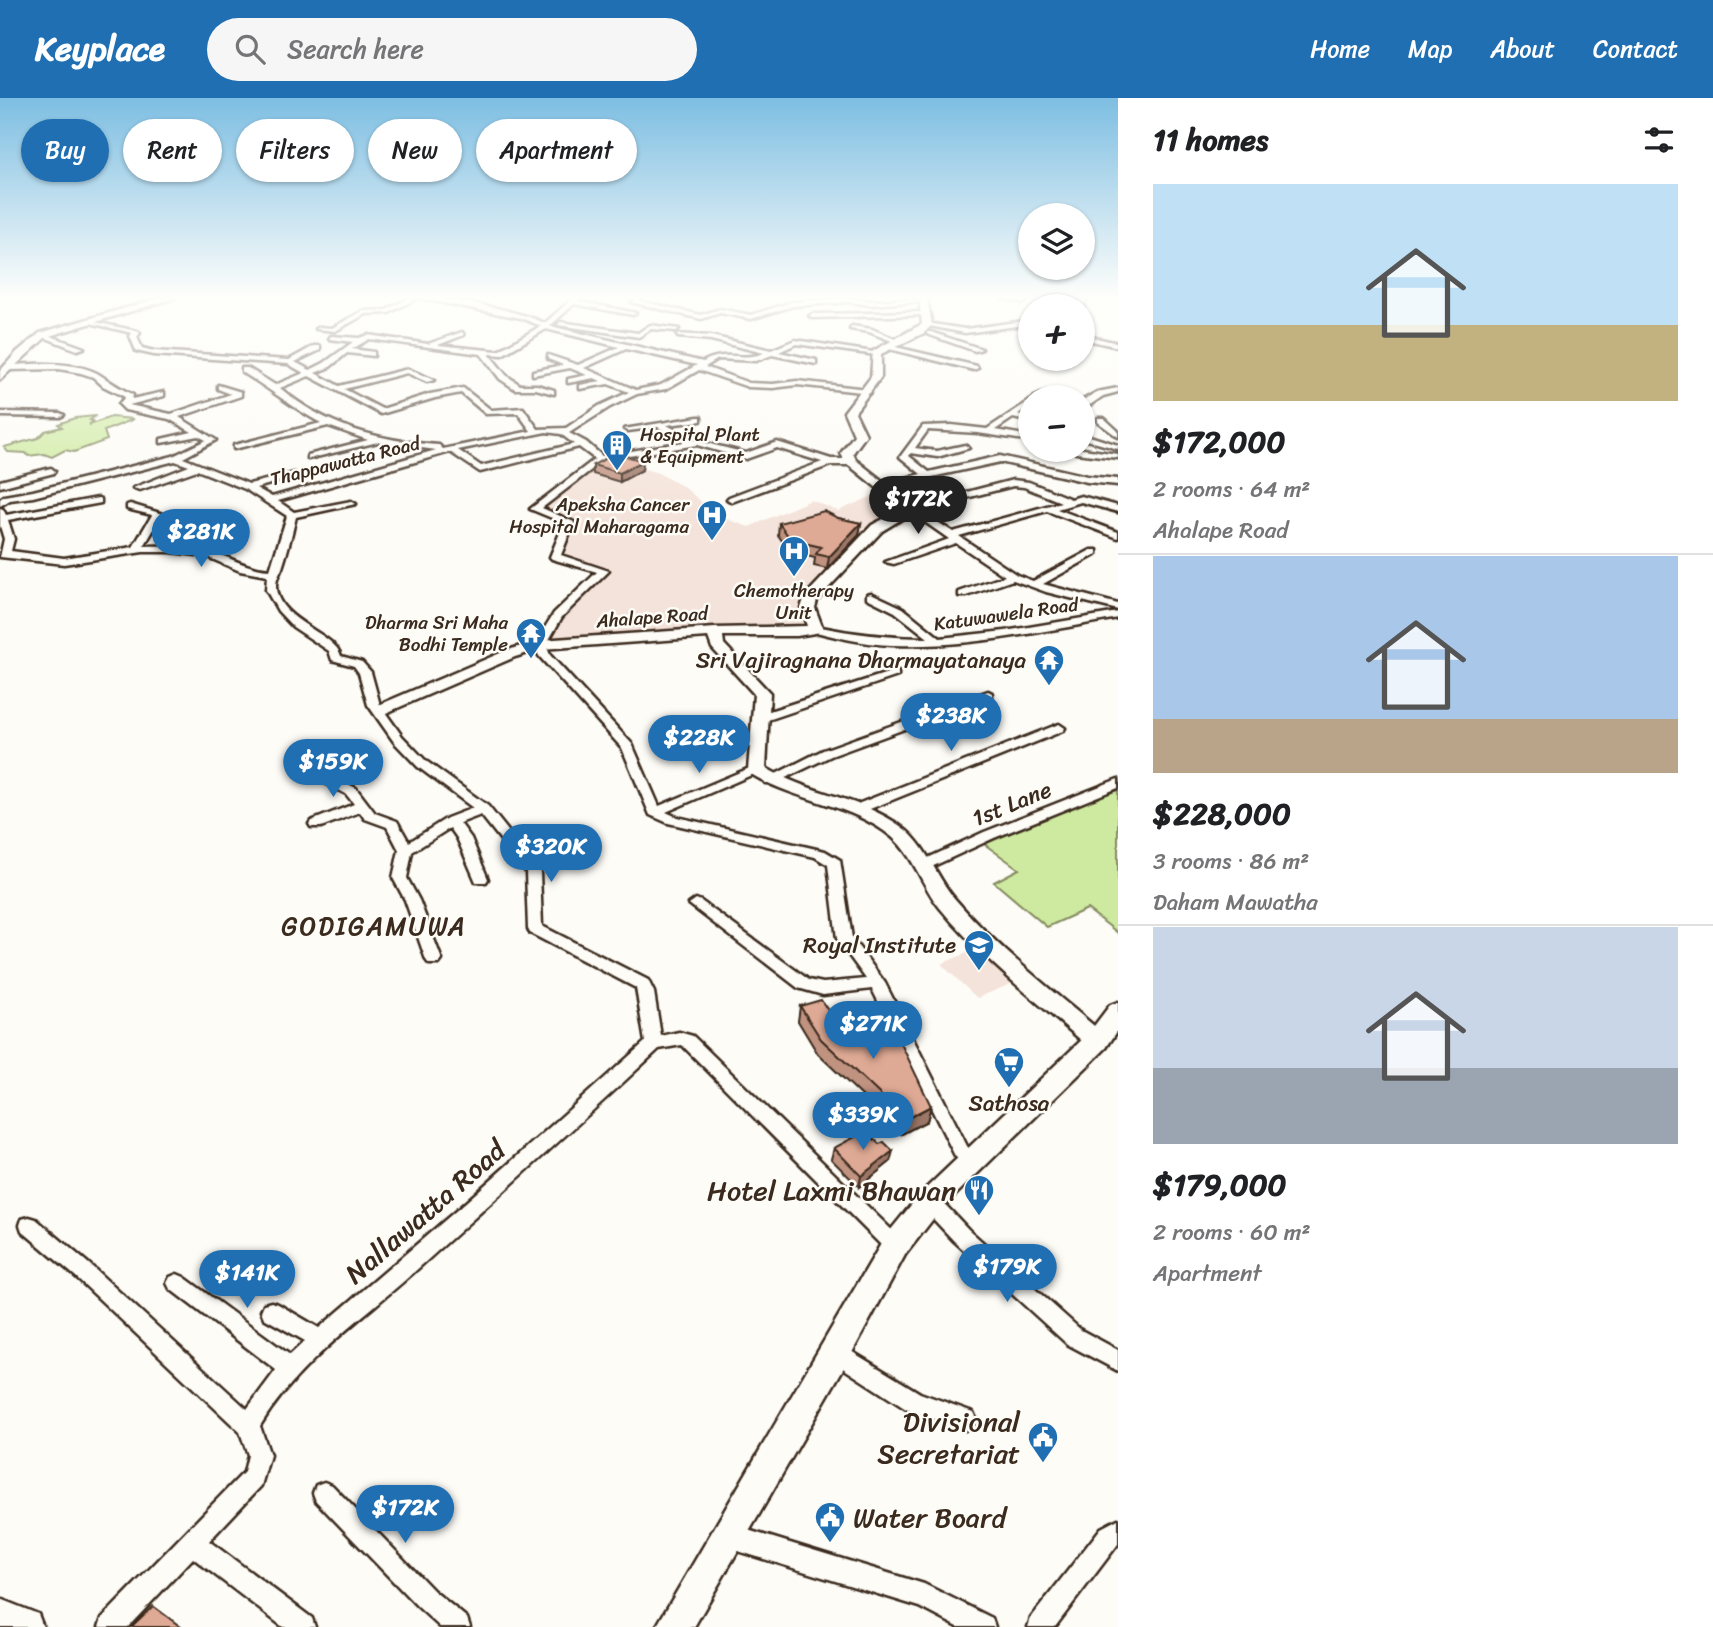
<!DOCTYPE html>
<html lang="en">
<head>
<meta charset="utf-8">
<style>
  :root { --surface:#fff; --page:#f6f6f6; --text:#202124; --muted:#757577; --line:#e0e0e0; --accent:#1f6fb2 }
  body { margin:0; font-family:Sriracha,sans-serif; background:var(--page); color:var(--text); height:100vh; display:flex; flex-direction:column; font-size:26px; white-space:nowrap }
  * { box-sizing:border-box; margin:0 }
  p { font-size:23px; color:var(--muted) }
  .icon { flex:none; width:38px; height:38px; fill:none; stroke:currentColor; stroke-width:2; stroke-linecap:round; stroke-linejoin:round }
  .map { position:relative; flex:1; overflow:hidden }
  .drawer { display:flex; flex-direction:column; background:var(--surface); width:595px }
  .drawer>* { flex:none }
  .banner { position:absolute; left:21px; top:21px; width:665px; height:63px; display:flex; gap:14px }
  .tools { position:absolute; left:1018px; top:105px; display:grid; gap:14px }
  .tools a { display:grid; place-items:center; width:77px; height:77px; border-radius:50%; background:var(--surface); box-shadow:0 2px 5px #0004; font-size:35px }
  .price { position:absolute; translate:-50% -60px; padding:0 16px; border-radius:24px; background:var(--accent); color:#fff; font-size:23px; line-height:46px; filter:drop-shadow(0 2px 4px #0008) }
  .price::after { content:''; position:absolute; left:50%; top:42px; width:21px; height:16px; margin-left:-10px; background:inherit; clip-path:polygon(0 0,100% 0,50% 100%) }
  .price.active { background:#222; color:#fff }
  ul { padding:0; list-style:none }
  li { display:grid; align-content:center; gap:14px; height:371px; padding:0 35px }
  li+li { border-top:2px solid var(--line) }
  li span { display:grid; place-items:center; height:217px; border-radius:0px; color:#555 }
  li>.icon { margin-inline-start:auto }
  span .icon { width:126px; height:126px; fill:#fffc; stroke-width:1 }
  li b { font-size:30px }
  h2 { display:flex; justify-content:space-between; align-items:center; height:84px; padding:0 35px; font-size:30px }
  .pill { padding:0 24px; border-radius:32px; background:var(--surface); box-shadow:0 2px 5px #0004; font-size:24px; line-height:63px }
  .pill.active { background:var(--accent); color:#fff }
  header { display:flex; align-items:center; gap:42px; box-sizing:border-box; height:98px; padding:0 35px; background:var(--accent); color:#fff }
  header strong { font-size:33px }
  nav { display:flex; gap:38px; margin-inline-start:auto; font-size:24px }
  .search { width:490px; height:63px; background:var(--page); display:flex; align-items:center; gap:18px; box-sizing:border-box; padding:0 24px; border-radius:38px; color:var(--muted); font-size:26px }
  main { display:flex; flex:1; min-height:0 }
  .map>svg:first-child { display:block }
  .built { fill:#f4e3da }
  .green { fill:#ceeaa0; stroke:#848a5f; stroke-width:2 }
  .lines { fill:none; stroke-linecap:round; stroke-linejoin:round }
  .street-casing { stroke:#3b2a1e; stroke-width:5 }
  .secondary-casing { stroke:#3b2a1e; stroke-width:5 }
  .primary-casing { stroke:#3b2a1e; stroke-width:5 }
  .street { fill:#fdfcf7; fill-rule:evenodd }
  .secondary { fill:#fdfcf7; fill-rule:evenodd }
  .primary { fill:#fdfcf7; fill-rule:evenodd }
  .wall { fill:#c09280; stroke:#3b2a1e; stroke-width:2 }
  .shaded-wall { fill:#9c7768; stroke:#3b2a1e; stroke-width:2 }
  .building { fill:#dfaa95; stroke:#3b2a1e; stroke-width:2 }
  .labels { text-anchor:middle; dominant-baseline:central; stroke-width:5; stroke-linejoin:round; paint-order:stroke }
  .far-poi-label { font-size:19px; fill:#3b2a1e; stroke:#fdfcf7; text-anchor:end }
  .far-street-label { font-size:19px; fill:#3b2a1e; stroke:#fdfcf7 }
  .poi-label { font-size:23px; fill:#3b2a1e; stroke:#fdfcf7; text-anchor:end }
  .street-label { font-size:23px; fill:#3b2a1e; stroke:#fdfcf7 }
  .quarter-label { font-size:26px; letter-spacing:2px; fill:#3b2a1e; stroke:#fdfcf7 }
  .near-poi-label { font-size:28px; fill:#3b2a1e; stroke:#fdfcf7; text-anchor:end }
  .near-street-label { font-size:28px; fill:#3b2a1e; stroke:#fdfcf7 }
</style>
</head>
<body>
<header>
<strong>Keyplace</strong>
<div class="search"><svg class="icon" aria-label="search" viewBox="0 0 24 24"><circle cx="10" cy="10" r="6"/><path d="M15 15l6 6"/></svg>Search here</div>
<nav><a>Home</a><a>Map</a><a>About</a><a>Contact</a></nav>
</header>
<main>
<div class="map">
<svg width="1118" height="1529" viewBox="0 0 1118 1529">
  <rect width="100%" height="100%" fill="#fdfcf7"/>
  <filter id="ink" filterUnits="userSpaceOnUse"><feTurbulence type="fractalNoise" baseFrequency=".0143" numOctaves="2"/><feDisplacementMap in="SourceGraphic" scale="14" xChannelSelector="R" yChannelSelector="G"/><feConvolveMatrix kernelMatrix="1 2 1 2 8 2 1 2 1" color-interpolation-filters="sRGB"/></filter>
  <g filter="url(#ink)">
    <path class="built" d="M612,361L658,375L684,389L718,418L749,429L811,402L838,413L873,398L880,401L892,398L909,411L873,429L800,509L812,530L547,542L567,509L607,473L559,458L573,423L540,410L589,374Z
      M981,849L1018,883L977,900L941,866Z"/>
    <path class="green" d="M96,318L90,322L93,323L89,327L111,319L134,321L104,333L107,342L74,354L65,352L52,359L44,356L28,358L26,355L8,354L4,349L38,340L45,333L62,329L58,326L75,320Z
      M1118,691V835L1087,811L1047,829L994,784L1019,771L984,746Z"/>
    <g class="lines">
      <g class="street-casing">
        <path id="street" d="M409,200H417L389,215L366,216L335,233L316,231L319,229L332,230L363,213L386,212Z
          M418,200C455,200 512,211 545,225L573,200H580L578,203L636,215L633,217L574,206L550,228L703,264C726,251 742,264 764,255L711,242L678,239L676,236L711,238L771,252L795,242L880,255L876,257L796,246L779,254L816,262V266L772,257L756,263L718,261L705,269L749,285L773,286L797,283L867,291L871,293L870,295L797,287L773,290L748,289L699,272L666,291L637,296L610,309L569,335L586,344L602,358L684,344L658,329L628,333L624,331L698,319H701V323L667,327L694,342L746,355L777,344L831,361H851L855,364L851,367H831L732,404L727,401L729,399L822,364L777,350L746,361L697,347L604,362L542,410L574,424L561,457L609,473L562,519L546,547L550,557L632,646L659,708L752,669H762L763,672L666,714L677,719L825,753L840,762L852,840L885,885L967,1048L980,1064L977,1069C966,1073 962,1066 955,1058L872,891L823,897L798,890L689,806L696,801L701,803L809,882L823,885L866,881L837,841L828,767L815,759L668,725L650,717L622,650L539,558L534,547L554,515L597,474L552,461L550,459L564,425L530,411L595,361L579,349L480,374L450,354L278,403L294,414L351,403L356,406L296,419C292,435 288,452 283,467C281,475 276,479 276,488C276,523 336,535 341,558L362,564L371,574L380,607L402,638L426,663L488,708L538,770L540,773L542,828L648,882L654,894L661,938L679,934L693,938L902,1142L905,1148L902,1154L895,1156L888,1154L682,947L659,951C578,1027 495,1101 412,1176C358,1224 298,1265 260,1328L270,1357L261,1388L209,1443L312,1520L315,1529H283L193,1460L128,1529H99L102,1520L244,1374L248,1357L240,1334L75,1178L22,1133L20,1127L22,1121L29,1119L36,1121L89,1166L247,1311L276,1272L170,1191L167,1185L170,1179L177,1176L184,1179L290,1257L305,1243L264,1220L261,1213L264,1206L271,1204L278,1206L319,1230L458,1111L645,944L636,890L530,835L528,831L526,774L481,717L460,725L471,740L488,781L486,784H476L457,740L450,730L412,754L407,780L419,802L442,862L439,866H429L426,862L405,802L393,780L399,752L387,729L365,721L360,714L321,729H311L309,726L311,723L354,706L346,696L310,677L309,674L315,670L356,690L375,715L397,723L409,744L447,720L473,710L418,669L394,644L368,607L359,575L354,568L332,562L329,553L293,529L278,513L266,492L267,478L240,473L205,458L170,454H143L64,466L0,459L4,441L0,428V410L3,411L6,417L98,400L101,401V405L8,422L14,441L11,453L64,460L133,449L152,417L127,411V407L130,406L163,416L144,448C167,447 194,448 217,456C236,462 250,471 270,472L287,418L245,391L197,372L140,392L133,390L189,368L175,363L33,399L10,402L0,408V401L4,398L33,393L173,358L206,342L198,338L161,345V341L192,334L169,321L125,312L119,306L125,299L103,288L93,279L81,275L59,271L9,272H6V268C30,265 79,263 100,277C111,284 121,291 133,297L132,301L164,294V298L129,307L171,316L231,296L218,291V287L241,294V298L179,319L216,342L183,360L249,386L295,375V379L256,390L272,399L436,352L378,344L308,361V357L368,342L328,328L234,351V347L321,325C293,310 269,290 242,274V270H248L275,287L304,275L288,266L154,257L136,253L130,238L132,235L90,225V223L137,233L140,235L137,239L142,250L154,253L289,262L314,248H320V252L295,264L310,272L324,265L353,244L329,241L331,238L359,240L368,237L428,246L462,234L464,237L438,247L498,253L541,228L521,220ZM546,231L619,249L578,267L548,257V261L563,267L533,273V277L570,270L587,277L568,281V285L594,280L601,283L580,287V291L608,286L629,294L599,308L566,330L538,331L523,310L491,312L463,290L430,296L382,311L344,291L407,275L427,284L434,282L408,271L339,288L315,275L330,269L347,255L374,258V254L352,251L369,241L481,256L500,281L515,291H536L554,296V292L537,287H520L506,277L489,256L502,257ZM626,251L697,267L661,287L636,292L584,270ZM309,278L381,316L435,300L461,295L486,316L518,315L531,333L443,351L439,347C380,343 326,329 280,290ZM546,334L561,336L574,346L481,368L458,352Z
          M639,200L640,203L701,217L720,211L751,217L792,204L847,200L870,203L923,201L926,203L870,207L850,204L793,208L751,221L720,215L701,221L631,204Z
          M1002,200H1031L1023,205Z
          M1081,200H1088L1084,204L1085,208H1077L1079,206L1077,204Z
          M925,214L927,217L812,220L809,218L812,216Z
          M1031,222V226L965,235L924,227L927,225L965,231Z
          M560,224L638,235L650,227L679,231L676,233L651,231L639,239L558,227Z
          M852,228L872,231L902,244L899,246L869,234L850,231Z
          M927,234H931L982,251L975,253L927,236Z
          M41,236H45L84,250L77,252L41,238Z
          M1083,237L1118,245V249L1083,241Z
          M887,247L977,268L978,270L974,272L885,250Z
          M1118,290V294L1103,298L1090,307L1083,306V302L1097,294Z
          M1046,294L1064,297L1065,299H1034Z
          M1031,302V308L1018,316L1031,320V324L1013,320L995,332L1031,338V343L978,335L928,332L915,350L937,353L965,347L969,350L937,359L911,355L909,358L929,374L1000,358L1087,378L1118,381V387L1087,384L1000,364L882,390L878,387L921,376L900,359L923,328L951,327L987,331Z
          M0,314L60,315L64,317L60,319L0,318Z
          M1098,320H1104L1118,333V339L1098,324Z
          M1083,336L1118,347V351L1083,341Z
          M1083,351L1118,356V360L1076,355L1072,352Z
          M51,370L55,373L54,375L0,389V383Z
          M1013,382L1029,384L1071,401L1081,398L1118,408V414L1081,404L1057,411L1118,434V440L1047,413L959,438L1017,477L1033,483L1091,452H1097V456L1043,486L1118,506V512L1046,494L1013,482L967,498H959V494L1005,478L956,445L894,466L885,464L949,441L909,413V409ZM1013,388L1024,389L1061,404L953,434L919,412Z
          M871,495L903,510L940,540L1005,533L1118,514V520C1043,533 968,550 892,547C865,546 839,540 812,533L811,531L816,528C854,536 889,540 928,540L895,514L867,500V496Z
          M894,573L898,574V578L765,623H757L755,620L757,617Z
          M988,593L992,595V599L831,658L775,685H765L764,682L823,652Z
          M1059,626L1065,630L1063,633L860,715L855,716L848,712L850,709Z
          M1118,681V690L994,740L927,771L922,773L915,768L917,765L984,734Z
          M930,1096L937,1098L968,1131L1081,1232L1118,1252V1273L1067,1246L954,1143L923,1110L921,1104L923,1098Z
          M836,1244L920,1295L973,1314L976,1321L973,1328L965,1332L906,1311L829,1261L826,1254L829,1247Z
          M324,1384L332,1387L434,1493L467,1520L470,1529H440L418,1509L316,1403L313,1395L316,1387Z
          M1118,1421V1446L1055,1529H1028L1031,1520L1101,1430Z
          M728,1426L924,1486L992,1520L995,1529H958L920,1509L728,1450L720,1446L716,1438L720,1430Z"/>
      </g>
      <g class="secondary-casing">
        <path id="secondary" d="M160,200H175L46,239L0,282V273L17,254L40,235Z
          M919,200H927L932,227L924,235L881,256V279L855,314L866,337L853,355L856,362L918,411L882,433L817,502L815,510L823,531L821,534L797,538H723L724,546L770,595L766,670C809,696 861,699 902,729C927,747 936,779 955,801C999,852 1054,894 1105,937L1108,943L1105,949L1097,951L1089,949C1039,905 983,862 940,810C922,788 914,758 892,739C852,706 795,703 751,676L748,672L754,596L712,550L708,539L541,551L515,559L386,615L380,617L372,612L374,609L505,553L540,542L715,530L807,528L801,510L805,498L872,427L903,411L845,364L841,355L854,337L844,314L871,279L873,253L922,226Z"/>
      </g>
      <g class="primary-casing">
        <path id="primary" d="M1118,904V932L1106,950L940,1112L905,1157L847,1264L694,1529H656L885,1139L920,1096L1088,936L1110,907Z
          M0,1501L38,1516L43,1529H0Z"/>
      </g>
      <use href="#street" class="street"/>
      <use href="#secondary" class="secondary"/>
      <use href="#primary" class="primary"/>
    </g>
    <path class="wall" d="M643,363L642,372L620,384L593,376V367Z
      M838,420L861,425L859,437L827,471L814,468L815,460L790,454L778,437L779,425Z
      M800,908L931,1008L927,1023L902,1036L818,956L798,923Z
      M879,1046L890,1064L859,1089L831,1061L834,1050Z"/>
    <path class="shaded-wall" d="M643,363L642,372L620,384V375Z
      M861,425L859,437L827,471L829,459Z
      M931,1008L927,1023L902,1036L906,1021Z
      M893,1053L890,1064L859,1089L861,1078Z"/>
    <path class="building" d="M616,355L643,363L620,375L593,367Z
      M824,413L838,420L861,425L829,459L816,456L821,449L791,442L779,425Z
      M821,902L845,938L895,933L931,1008L906,1021L821,941L800,908Z
      M866,1033L879,1046L884,1044L893,1053L861,1078L834,1050Z
      M153,1508L181,1529H131Z"/>
  </g>
  <linearGradient id="sky" x2="0" y2="1"><stop stop-color="#7dbee2"/><stop offset="0.48" stop-color="#fefefb"/><stop offset="1" stop-color="#fefefb" stop-opacity="0"/></linearGradient>
  <rect width="1118" height="414" fill="url(#sky)"/>
  <defs>
    <g id="building-pin" transform="scale(1.575)"><path d="M0 17L-7.5 6A9.5 9.5 0 1 1 7.5 6Z" fill="#1f6fb2" stroke="#fdfcf7"/><path d="M-4-6H4V6H1V3H-1V6H-4ZM-2.5-4.3h1.7v1.8h-1.7ZM.8-4.3h1.7v1.8H.8ZM-2.5-1h1.7V.8h-1.7ZM.8-1h1.7V.8H.8Z" fill="#fff"/></g>
    <g id="hospital-pin" transform="scale(1.575)"><path d="M0 17L-7.5 6A9.5 9.5 0 1 1 7.5 6Z" fill="#1f6fb2" stroke="#fdfcf7"/><path d="M-5-5h3v3.5h4V-5h3V5h-3V1.5h-4V5h-3Z" fill="#fff"/></g>
    <g id="temple-pin" transform="scale(1.575)"><path d="M0 17L-7.5 6A9.5 9.5 0 1 1 7.5 6Z" fill="#1f6fb2" stroke="#fdfcf7"/><path d="M0-6L5-2H3V0L6.5 2.5H4V6H1.5V3h-3V6H-4V2.5H-6.5L-3 0V-2H-5Z" fill="#fff"/></g>
    <g id="university-pin" transform="scale(1.575)"><path d="M0 17L-7.5 6A9.5 9.5 0 1 1 7.5 6Z" fill="#1f6fb2" stroke="#fdfcf7"/><path d="M0-5L7-2L0 1L-7-2ZM-4 1L0 2.5L4 1V4Q0 6-4 4Z" fill="#fff"/></g>
    <g id="supermarket-pin" transform="scale(1.575)"><path d="M0 17L-7.5 6A9.5 9.5 0 1 1 7.5 6Z" fill="#1f6fb2" stroke="#fdfcf7"/><path d="M-6-5.5h2.5l.6 2H6L4.5 2H-2.5L-4.4-4H-6ZM-1.5 3.2a1.3 1.3 0 1 0 .1 0ZM3 3.2a1.3 1.3 0 1 0 .1 0Z" fill="#fff"/></g>
    <g id="restaurant-pin" transform="scale(1.575)"><path d="M0 17L-7.5 6A9.5 9.5 0 1 1 7.5 6Z" fill="#1f6fb2" stroke="#fdfcf7"/><path d="M-5-6h1v4h1v-4h1v4h1v-4h1v5L-1.5 .5V6h-2V.5L-5-1ZM5-6V6H3V1.5H1.5Q1.5-4 5-6Z" fill="#fff"/></g>
    <g id="civic-pin" transform="scale(1.575)"><path d="M0 17L-7.5 6A9.5 9.5 0 1 1 7.5 6Z" fill="#1f6fb2" stroke="#fdfcf7"/><path d="M-.6-6.5H3V-4.5H.6V-3L4-1V1h2V6H-6V1h2V-1L-.6-3ZM-1.2 2.5V6h2.4V2.5Z" fill="#fff"/></g>
  </defs>
  <g fill-rule="evenodd">
    <use href="#building-pin" x="617" y="347"/>
    <use href="#hospital-pin" x="712" y="417"/>
    <use href="#hospital-pin" x="794" y="453"/>
    <use href="#temple-pin" x="531" y="535"/>
    <use href="#temple-pin" x="1049" y="562"/>
    <use href="#university-pin" x="979" y="847"/>
    <use href="#supermarket-pin" x="1009" y="964"/>
    <use href="#restaurant-pin" x="979" y="1092"/>
    <use href="#civic-pin" x="1043" y="1339"/>
    <use href="#civic-pin" x="830" y="1419"/>
  </g>
  <g class="labels">
    <g class="far-poi-label">
      <text x="640" y="336" text-anchor="start">Hospital Plant<tspan x="640" dy="22">&amp; Equipment</tspan></text>
      <text x="689" y="406">Apeksha Cancer<tspan x="689" dy="22">Hospital Maharagama</tspan></text>
      <text x="794" y="492" text-anchor="middle">Chemotherapy<tspan x="794" dy="22">Unit</tspan></text>
      <text x="508" y="524">Dharma Sri Maha<tspan x="508" dy="22">Bodhi Temple</tspan></text>
    </g>
    <g class="far-street-label">
      <text transform="translate(345 363) rotate(-14)">Thappawatta Road</text>
      <text transform="translate(1006 516) rotate(-8)">Katuwawela Road</text>
      <text transform="translate(652 519) rotate(-4)">Ahalape Road</text>
    </g>
    <g class="poi-label">
      <text x="1026" y="562">Sri Vajiragnana Dharmayatanaya</text>
      <text x="956" y="847">Royal Institute</text>
      <text x="1009" y="1005" text-anchor="middle">Sathosa</text>
    </g>
    <g class="street-label">
      <text transform="translate(1012 706) rotate(-22)">1st Lane</text>
    </g>
    <g class="quarter-label">
      <text x="374" y="828">GODIGAMUWA</text>
    </g>
    <g class="near-poi-label">
      <text x="956" y="1092">Hotel Laxmi Bhawan</text>
      <text x="1020" y="1323">Divisional<tspan x="1020" dy="32">Secretariat</tspan></text>
      <text x="853" y="1419" text-anchor="start">Water Board</text>
    </g>
    <g class="near-street-label">
      <text transform="translate(425 1114) rotate(-41)">Nallawatta Road</text>
    </g>
  </g>
</svg>
<div class="tools">
<a><svg class="icon" aria-label="layers" viewBox="0 0 24 24"><path d="M12 4l9 5-9 5-9-5zM3 14l9 5 9-5"/></svg></a>
<a>+</a>
<a>−</a>
</div>
<b class="price active" style="left:918px;top:438px">$172K</b>
<b class="price" style="left:201px;top:471px">$281K</b>
<b class="price" style="left:951px;top:655px">$238K</b>
<b class="price" style="left:699px;top:677px">$228K</b>
<b class="price" style="left:333px;top:701px">$159K</b>
<b class="price" style="left:551px;top:786px">$320K</b>
<b class="price" style="left:873px;top:963px">$271K</b>
<b class="price" style="left:863px;top:1054px">$339K</b>
<b class="price" style="left:1007px;top:1206px">$179K</b>
<b class="price" style="left:247px;top:1212px">$141K</b>
<b class="price" style="left:405px;top:1447px">$172K</b>
<div class="banner">
<a class="pill active">Buy</a>
<a class="pill">Rent</a>
<a class="pill">Filters</a>
<a class="pill">New</a>
<a class="pill">Apartment</a>
</div>
</div>
<section class="drawer">
<h2>11 homes<svg class="icon" aria-label="filters" viewBox="0 0 24 24"><path d="M4 7h16M4 17h16"/><circle cx="9" cy="7" r="2"/><circle cx="15" cy="17" r="2"/></svg></h2>
<ul>
<li><span style="background:linear-gradient(#bfe0f5 65%,#c2b280 0)"><svg class="icon" aria-label="home" viewBox="0 0 24 24"><path d="M3 11l9-7 9 7M6 9v11h12V9"/></svg></span><div><b>$172,000</b><p>2 rooms · 64 m²</p><p>Ahalape Road</p></div></li>
<li><span style="background:linear-gradient(#a9c7e8 75%,#b9a48a 0)"><svg class="icon" aria-label="home" viewBox="0 0 24 24"><path d="M3 11l9-7 9 7M6 9v11h12V9"/></svg></span><div><b>$228,000</b><p>3 rooms · 86 m²</p><p>Daham Mawatha</p></div></li>
<li><span style="background:linear-gradient(#c9d6e8 65%,#9aa5b1 0)"><svg class="icon" aria-label="home" viewBox="0 0 24 24"><path d="M3 11l9-7 9 7M6 9v11h12V9"/></svg></span><div><b>$179,000</b><p>2 rooms · 60 m²</p><p>Apartment</p></div></li>
</ul>
</section>
</main>
</body>
</html>
